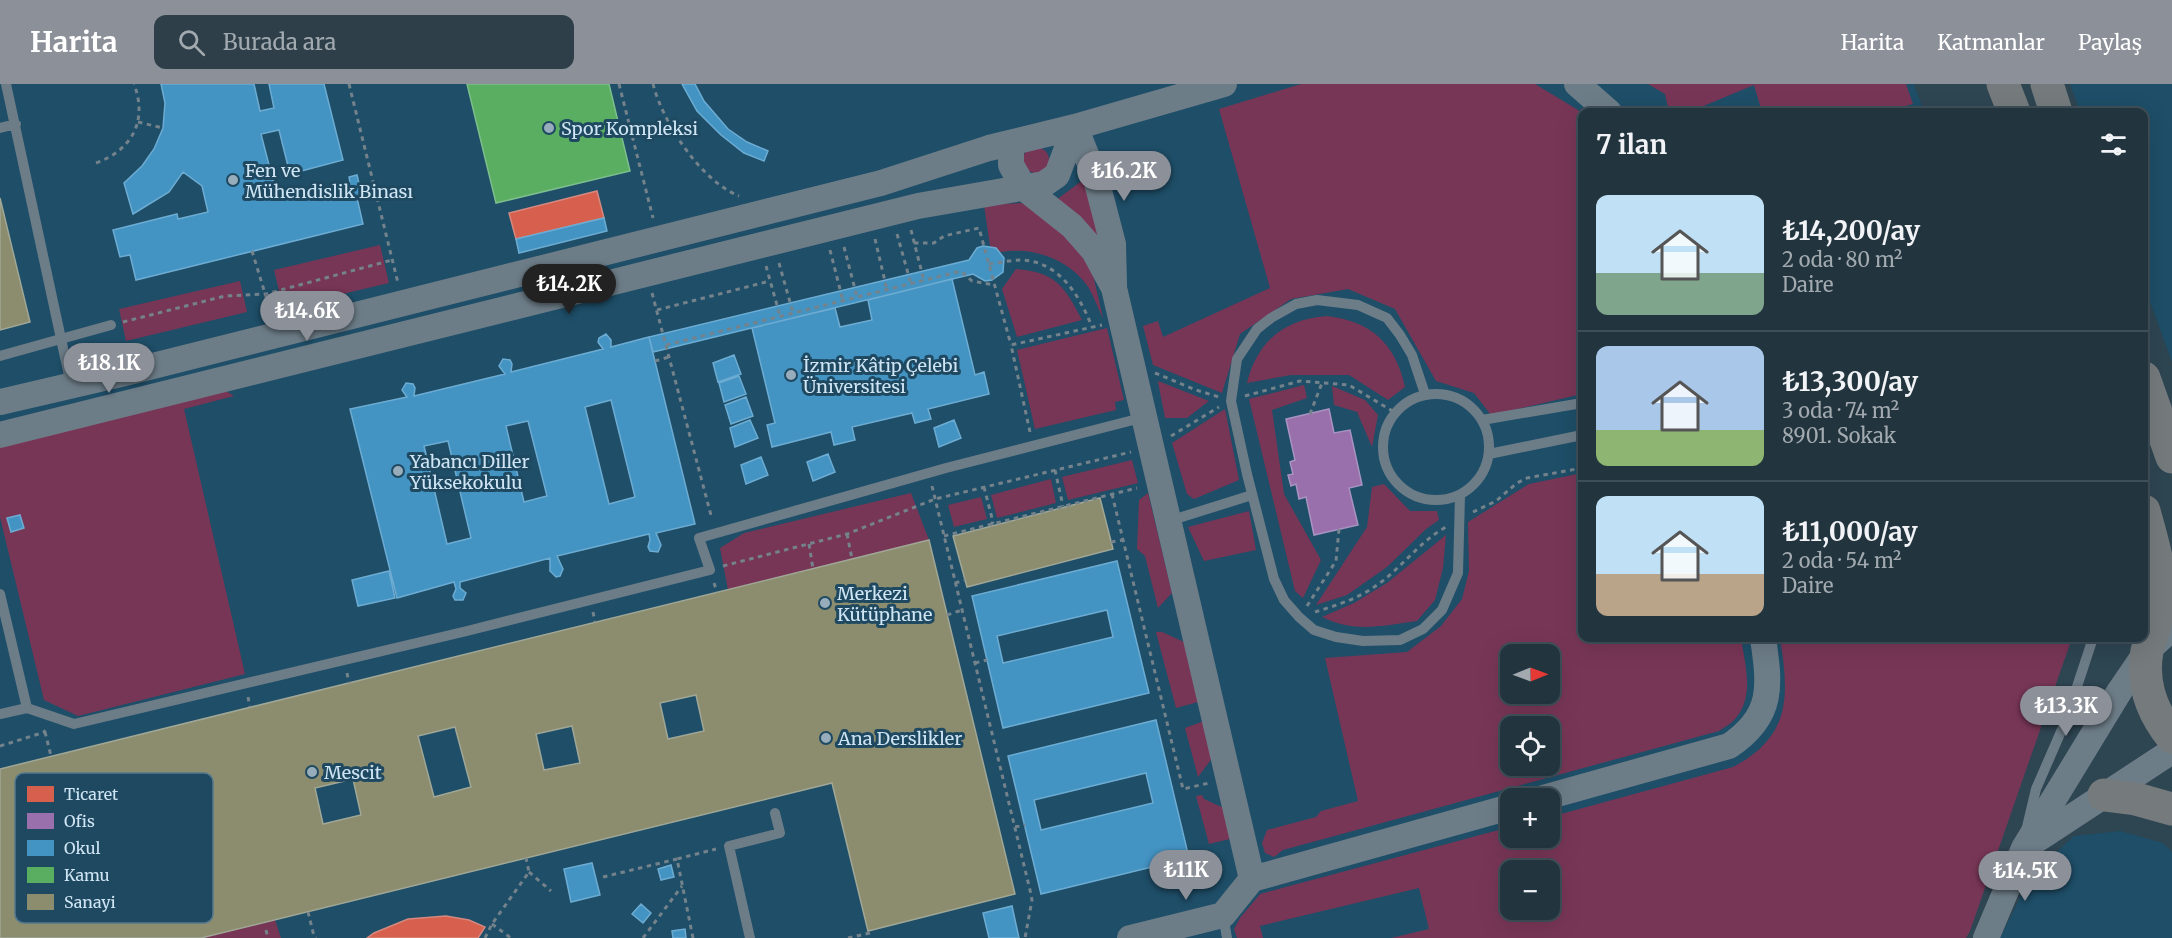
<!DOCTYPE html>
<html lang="tr">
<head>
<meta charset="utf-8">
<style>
  :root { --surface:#22343e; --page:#2e3f49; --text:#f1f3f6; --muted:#a2aab0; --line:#3f4f58; --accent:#8c9099 }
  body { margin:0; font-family:Merriweather,serif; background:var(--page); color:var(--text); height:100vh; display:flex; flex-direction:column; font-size:22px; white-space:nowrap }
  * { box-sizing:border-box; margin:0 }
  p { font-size:20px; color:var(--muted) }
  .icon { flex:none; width:33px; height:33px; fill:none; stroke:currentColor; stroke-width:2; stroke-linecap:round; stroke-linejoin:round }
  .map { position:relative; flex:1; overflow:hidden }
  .side { position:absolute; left:1578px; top:24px; width:570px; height:534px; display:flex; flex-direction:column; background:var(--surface); border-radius:12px; box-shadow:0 6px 24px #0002,0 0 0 2px var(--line) }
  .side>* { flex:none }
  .needle { width:39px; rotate:89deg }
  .controls { position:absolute; left:1500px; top:560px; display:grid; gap:12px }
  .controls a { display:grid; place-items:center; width:60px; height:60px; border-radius:12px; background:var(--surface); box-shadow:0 6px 24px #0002,0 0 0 2px var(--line); font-size:30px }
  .price { position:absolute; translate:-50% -51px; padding:0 14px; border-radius:21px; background:var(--accent); color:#fff; font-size:20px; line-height:39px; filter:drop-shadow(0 2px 3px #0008) }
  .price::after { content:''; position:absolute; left:50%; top:36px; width:18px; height:14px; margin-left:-9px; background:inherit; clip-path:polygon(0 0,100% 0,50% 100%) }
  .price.selected { background:#222; color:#fff }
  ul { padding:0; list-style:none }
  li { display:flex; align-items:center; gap:18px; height:150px; padding:0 18px }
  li+li { border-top:2px solid var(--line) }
  li span { display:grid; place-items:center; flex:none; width:168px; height:120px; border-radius:12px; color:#555 }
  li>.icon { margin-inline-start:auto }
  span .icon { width:72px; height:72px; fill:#fffc; stroke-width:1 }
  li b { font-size:26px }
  h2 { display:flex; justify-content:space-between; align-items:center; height:72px; padding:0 18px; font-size:26px }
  header { display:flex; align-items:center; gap:36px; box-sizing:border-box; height:84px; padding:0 30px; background:var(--accent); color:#fff }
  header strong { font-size:28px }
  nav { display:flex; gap:33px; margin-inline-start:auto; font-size:21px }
  .search { width:420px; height:54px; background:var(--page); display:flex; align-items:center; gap:15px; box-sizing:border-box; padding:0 21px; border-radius:12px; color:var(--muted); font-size:22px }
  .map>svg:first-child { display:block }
  .built { fill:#1e4e68; fill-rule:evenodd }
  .green { fill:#783656; fill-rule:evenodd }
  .shops { fill:#d6604d; stroke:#d4887f; stroke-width:1.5 }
  .offices { fill:#9970ab; stroke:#a993c1; stroke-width:1.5 }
  .schools { fill:#4393c3; stroke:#6dacd2; stroke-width:1.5; fill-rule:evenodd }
  .public { fill:#5aae61; stroke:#7dbe8d; stroke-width:1.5 }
  .industry { fill:#8c8c6e; stroke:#a0a796; stroke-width:1.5; fill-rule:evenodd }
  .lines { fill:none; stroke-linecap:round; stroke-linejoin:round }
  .path { stroke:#74828b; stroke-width:3; stroke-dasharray:4.5 4.5; stroke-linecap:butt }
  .service { stroke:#6d7d88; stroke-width:10 }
  .tertiary { stroke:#6d7d88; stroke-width:26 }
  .primary { stroke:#757b7d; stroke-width:33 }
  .poi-dot { fill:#97adbb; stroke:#1f4961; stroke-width:2 }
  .labels { text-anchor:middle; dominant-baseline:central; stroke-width:6; stroke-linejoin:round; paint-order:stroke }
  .poi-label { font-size:18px; fill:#cfe5f4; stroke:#1f4961; text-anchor:start }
  .key { fill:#1f4961; stroke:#54788d; stroke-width:1.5 }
  .key-label { font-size:16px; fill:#cfe5f4 }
</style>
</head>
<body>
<header>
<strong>Harita</strong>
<div class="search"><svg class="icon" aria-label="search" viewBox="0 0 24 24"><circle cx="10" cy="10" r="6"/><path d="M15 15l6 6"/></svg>Burada ara</div>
<nav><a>Harita</a><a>Katmanlar</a><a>Paylaş</a></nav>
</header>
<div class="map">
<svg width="2172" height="854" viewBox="0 0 2172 854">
  <rect width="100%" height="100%" fill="#2e4552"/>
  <path class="built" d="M0,0H1914L1924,28H1582V554H2072L1970,847L1966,854H0ZM1510,570H1550V609H1510ZM1510,642H1550V681H1510ZM1510,714H1550V753H1510ZM1510,786H1550V825H1510Z
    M2070,0H2172V278L2144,201V28H2080Z
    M2120,747L2163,759L2172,768V854H2000L2031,792L2074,752Z"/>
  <path class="green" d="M1301,0H1535L1578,26L1582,31V310L1491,331L1474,309L1436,297L1395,225L1348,205L1291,215L1240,250L1222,309L1153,281L1143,242L1158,237L1163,253L1270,204L1219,25Z
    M1648,0H1906L1913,20L1881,28H1762L1754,1L1689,28H1669L1665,10Z
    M1023 76a13 13 0 1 1 26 0a13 13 0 1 1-26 0Z
    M1087,93L1109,172L1052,119Z
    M1022,119L1047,134L1079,167L1093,191L1103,234C1097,223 1093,209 1086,200C1066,174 1032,163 1001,168L990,162L984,121Z
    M380,161L389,199L283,224L274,186Z
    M1016,185C1056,188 1065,203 1082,236L1017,253L1002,205Z
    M240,197L247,228L126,257L119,225Z
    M1327,232C1371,237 1396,260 1405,303L1388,316L1349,291H1291L1247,299C1257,258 1284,235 1327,232Z
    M1107,244L1124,316L1115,318L1116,326L1035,345L1017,266Z
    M1158,298V297L1209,317L1187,334H1165Z
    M1304,301L1307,314L1272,326L1284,410L1321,476L1303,514L1295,507L1249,315Z
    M1332,302L1365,316L1378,331L1372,363L1357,328L1334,321Z
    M226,307L234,312L184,325L245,590L78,632L44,616L0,433V362Z
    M1225,325L1239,396L1194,415L1187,410L1172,359Z
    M1132,376L1138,399L1068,416L1062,393Z
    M1582,389V554H1741C1745,581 1755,612 1735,635C1731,640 1724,643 1719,647L1283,766L1274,773L1265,769L1262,759L1267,746L1316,733L1321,727L1358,717L1325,574L1407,568L1441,542L1462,515L1469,487L1468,438L1529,400ZM1510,570H1550V609H1510ZM1510,642H1550V681H1510Z
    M1051,395L1056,419L997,434L991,411Z
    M1384,400L1410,427H1437L1439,436L1426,445L1387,483L1347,511L1316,521L1367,443L1372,403Z
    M911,409L929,456L728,506L720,464L744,449Z
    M1148,409L1172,509L1158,524L1145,472L1137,465L1139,416Z
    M981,413L987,435L954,443L948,421Z
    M1249,427L1256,466L1204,477L1188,443Z
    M1446,451L1443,484L1435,516L1417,537C1381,542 1355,549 1322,533L1354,519L1387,499Z
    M1156,548H1162L1184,558L1198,618L1176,624Z
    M1780,554H2072L1970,847L1966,854H1391L1429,845L1419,804L1260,842L1263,854H1237L1234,845L1240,834L1260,810L1510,743V753H1550V733L1733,683C1792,652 1789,611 1780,554ZM1510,786H1550V825H1510Z
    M1204,637L1213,673L1198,693L1185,644Z
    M1202,711L1204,715L1226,725L1234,754L1209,760L1196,712Z
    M275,836L281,854H201Z"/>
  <path class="shops" d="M597,107L604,134L516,155L509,129Z
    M446,832L469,836L485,843L478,854H367L374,849L408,835Z"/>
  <path class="offices" d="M1329,325L1334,349L1350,346L1362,401L1349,404L1358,441L1314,451L1306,413L1299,415L1296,400L1291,402L1288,391L1293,390L1290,378L1295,376L1286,335Z"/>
  <path class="schools" d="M161,0H254L260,27L274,24L269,0H324L343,76L290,90L279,46L261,50L278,116L350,98L349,93L357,91L362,112L357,114L363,140L136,196L130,171L120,173L113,146L177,130L178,135L208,128L202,102L183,88L169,108L133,130L124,99L142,82L154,65L163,44L165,19Z
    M682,0H695L704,17L728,45L747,58L768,67L764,77L744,69L721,51L697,27Z
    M604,134L607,147L519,169L516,155Z
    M983,162L996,164L1004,174L1003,188L992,196L985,197L973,190L653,268L649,253L969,176L977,164Z
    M952,195L975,291L984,288L989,310L928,325L931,335L915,339L912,329L852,343L855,356L834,361L831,348L772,363L767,341L775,339L752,244L835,224L840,243L872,236L868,216Z
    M606,250L611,256V263L649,253L695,440L656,449L661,461L658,468L650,467L648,463L650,456L649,450L557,472L563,485L560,492L556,493L550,487V474L460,498V504L466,509L463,516H455L453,512L456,505L454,498L397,514L350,325L407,313L402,306L406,299L413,300L415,304L414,312L505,290L499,282L503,275L510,276L512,280L511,288L603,265L598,258L599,254ZM611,316L635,413L609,420L585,323ZM528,337L547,412L524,418L506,342ZM448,357L471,454L447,460L424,362Z
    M734,271L741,290L718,298L713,279Z
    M739,292L746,310L724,318L719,299Z
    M746,313L753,332L731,340L725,321Z
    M750,336L758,354L735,363L730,344Z
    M954,336L961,354L939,363L934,344Z
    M828,370L835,388L813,397L807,378Z
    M761,373L768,391L746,400L741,381Z
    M20,431L24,444L11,448L7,434Z
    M1117,477L1149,609L1003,644L972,512ZM1107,526L1113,553L1003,579L997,552Z
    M389,487L395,514L358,522L352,496Z
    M1156,636L1189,774L1041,810L1008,672ZM1146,689L1153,719L1041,746L1034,716Z
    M592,779L600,811L571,818L564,785Z
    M671,781L674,793L661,796L658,785Z
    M641,820L651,829L643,839L632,830Z
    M1012,822L1019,854H989L983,829Z
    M685,845L686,854H673L672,847Z"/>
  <path class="public" d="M467,0H609L630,87L496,119Z"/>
  <path class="industry" d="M0,114L30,238L0,246Z
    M1100,414L1113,465L967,503L953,452Z
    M929,456L1015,810L868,847L832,699L201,854H0V685ZM696,611L704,647L668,655L660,619ZM572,642L580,679L544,686L536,650ZM455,643L471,703L434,713L418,652ZM353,695L361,731L323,740L315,704ZM203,733L211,769L173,778L165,742ZM78,764L87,800L49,809L41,773Z"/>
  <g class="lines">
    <path class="path" d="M349,0L398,199
      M619,0L653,134
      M653,0C663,39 701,97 739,112
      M138,38L163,44
      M96,79C132,66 148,37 134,0
      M911,146L924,197
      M897,150L911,200
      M875,155L887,206
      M914,159H934L944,152L979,144L1011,261
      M844,163L857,213
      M830,166L843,217
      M252,167L271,229
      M779,179L793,229
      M989,180C999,179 1011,176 1021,176C1059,177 1080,212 1092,243
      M766,182L780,232
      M652,209L712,435
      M657,226L770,197
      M123,238L225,212L266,210L392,176
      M666,261L961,187L972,197L994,201
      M655,277L669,273
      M1155,289L1196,306L1219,313
      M1245,312L1300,297L1349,301L1394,328
      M1310,330L1322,299
      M1030,348L1011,261L1102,241
      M1171,352L1219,323
      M1055,386L1063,422
      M932,402L1030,806L1032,816L1025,854
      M984,403L993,438L990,442
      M1112,410L1183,705L1209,699
      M1473,428L1496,417L1517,399L1527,394L1582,384
      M847,450L852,475
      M944,452L1137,404
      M1111,458L1123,456
      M809,460L813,485
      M723,482L847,450L935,415L1131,368
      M714,499L717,508
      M955,499L965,496
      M1307,522L1336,477L1339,445
      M593,528L595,538
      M1315,528C1334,522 1354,516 1371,505C1399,488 1417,459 1446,443
      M947,531L962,526
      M975,579L987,576
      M347,589L349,599
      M248,613L250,623
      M45,648L51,672
      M0,662L45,648L42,644
      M1015,743L1025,741
      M529,788L551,807
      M603,793L677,775
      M308,828L314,852L316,854
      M492,840L511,854
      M266,846L268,854
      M485,854L492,840L529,788L526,774
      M643,854L682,802
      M693,854L677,775L716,765
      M848,854L870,849"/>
    <path class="service" d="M6,0L71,301
      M0,44L16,40
      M0,272L111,241
      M1383 363a53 53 0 1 1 106 0a53 53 0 1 1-106 0Z
      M1425,310L1412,271L1400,251L1387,234L1358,221L1317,216L1296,220L1271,234L1257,245L1237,275L1231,317L1247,390L1274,495L1284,516L1299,533L1314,546L1336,553L1363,557L1400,556L1423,545L1442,526L1458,489L1460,411
      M1482,336L1582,319
      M1489,370L1582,351
      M1169,437L1252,411
      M0,510L27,624L0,630
      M27,624L74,640L467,547L710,486L699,454L946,384L1145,333
      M2027,743L2036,705L2066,636L2093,554
      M1223,831L1227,854
      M750,854L729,762L780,749L775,729"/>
    <path class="tertiary" d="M1577,0L1609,28
      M1075,43L1096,95L1113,160L1114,201
      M1011,59V81L1024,104L1072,142L1094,167L1114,204L1252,795L1510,723
      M0,318L125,289L881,99L989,64L1075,43L1224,0
      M0,351L918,122L1044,100L1057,91L1075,43
      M1543,714L1729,662C1774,632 1770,602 1763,554
      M2032,759L2172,667
      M1130,854L1223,831L1252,795
      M1986,854L2024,764L2119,608L2147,567L2172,544"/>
    <path class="primary" d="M2003,0L2014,28
      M2047,0L2056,28
      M2144,294L2172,373
      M2144,427C2152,456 2162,487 2160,518C2159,535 2151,551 2147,567C2141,600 2152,628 2172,653
      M2104,711L2136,715L2172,725"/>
  </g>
  <g class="poi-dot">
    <circle cx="549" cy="44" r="6"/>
    <circle cx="233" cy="96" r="6"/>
    <circle cx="791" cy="291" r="6"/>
    <circle cx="398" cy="387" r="6"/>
    <circle cx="825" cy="519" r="6"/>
    <circle cx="826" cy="654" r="6"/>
    <circle cx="312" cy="688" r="6"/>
  </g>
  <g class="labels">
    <g class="poi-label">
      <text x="561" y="44">Spor Kompleksi</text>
      <text x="245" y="86">Fen ve<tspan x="245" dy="21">Mühendislik Binası</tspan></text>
      <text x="803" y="281">İzmir Kâtip Çelebi<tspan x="803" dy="21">Üniversitesi</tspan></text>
      <text x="410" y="377">Yabancı Diller<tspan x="410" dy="21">Yüksekokulu</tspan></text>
      <text x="837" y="509">Merkezi<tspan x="837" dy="21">Kütüphane</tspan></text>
      <text x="838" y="654">Ana Derslikler</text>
      <text x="324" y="688">Mescit</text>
    </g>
  </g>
  <rect x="15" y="689" width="198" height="150" rx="9" class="key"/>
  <rect x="27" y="702" width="27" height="16" fill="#d6604d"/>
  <rect x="27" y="729" width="27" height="16" fill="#9970ab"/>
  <rect x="27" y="756" width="27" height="16" fill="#4393c3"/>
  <rect x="27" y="783" width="27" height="16" fill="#5aae61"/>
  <rect x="27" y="810" width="27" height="16" fill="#8c8c6e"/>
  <g class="key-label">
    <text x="64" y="716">Ticaret</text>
    <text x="64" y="743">Ofis</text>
    <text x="64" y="770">Okul</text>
    <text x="64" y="797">Kamu</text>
    <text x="64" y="824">Sanayi</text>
  </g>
</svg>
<div class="controls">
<a><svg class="needle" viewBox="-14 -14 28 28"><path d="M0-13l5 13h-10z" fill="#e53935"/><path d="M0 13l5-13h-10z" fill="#a2aab0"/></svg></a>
<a><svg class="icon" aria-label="locate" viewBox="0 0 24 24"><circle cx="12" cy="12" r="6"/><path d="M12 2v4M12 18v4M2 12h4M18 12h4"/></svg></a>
<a>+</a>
<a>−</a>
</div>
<b class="price" style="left:1124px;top:118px">₺16.2K</b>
<b class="price selected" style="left:569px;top:231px">₺14.2K</b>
<b class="price" style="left:307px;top:258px">₺14.6K</b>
<b class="price" style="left:109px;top:310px">₺18.1K</b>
<b class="price" style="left:2066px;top:653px">₺13.3K</b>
<b class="price" style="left:1186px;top:817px">₺11K</b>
<b class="price" style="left:2025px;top:818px">₺14.5K</b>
<section class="side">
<h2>7 ilan<svg class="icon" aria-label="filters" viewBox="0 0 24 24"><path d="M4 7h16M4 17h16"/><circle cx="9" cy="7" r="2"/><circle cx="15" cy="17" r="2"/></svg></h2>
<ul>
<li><span style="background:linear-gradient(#bfe0f5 65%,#7fa58c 0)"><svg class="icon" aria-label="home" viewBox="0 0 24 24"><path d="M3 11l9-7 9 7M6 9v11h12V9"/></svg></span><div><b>₺14,200/ay</b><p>2 oda · 80 m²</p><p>Daire</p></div></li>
<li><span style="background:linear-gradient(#a9c7e8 70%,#8fb573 0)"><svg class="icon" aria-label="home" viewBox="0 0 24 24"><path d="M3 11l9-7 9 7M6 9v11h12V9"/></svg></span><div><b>₺13,300/ay</b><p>3 oda · 74 m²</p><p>8901. Sokak</p></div></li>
<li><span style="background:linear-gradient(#bfe0f5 65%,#b9a48a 0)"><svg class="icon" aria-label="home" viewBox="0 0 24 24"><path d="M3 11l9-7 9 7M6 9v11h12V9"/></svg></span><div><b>₺11,000/ay</b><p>2 oda · 54 m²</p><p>Daire</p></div></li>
</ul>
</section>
</div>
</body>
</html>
